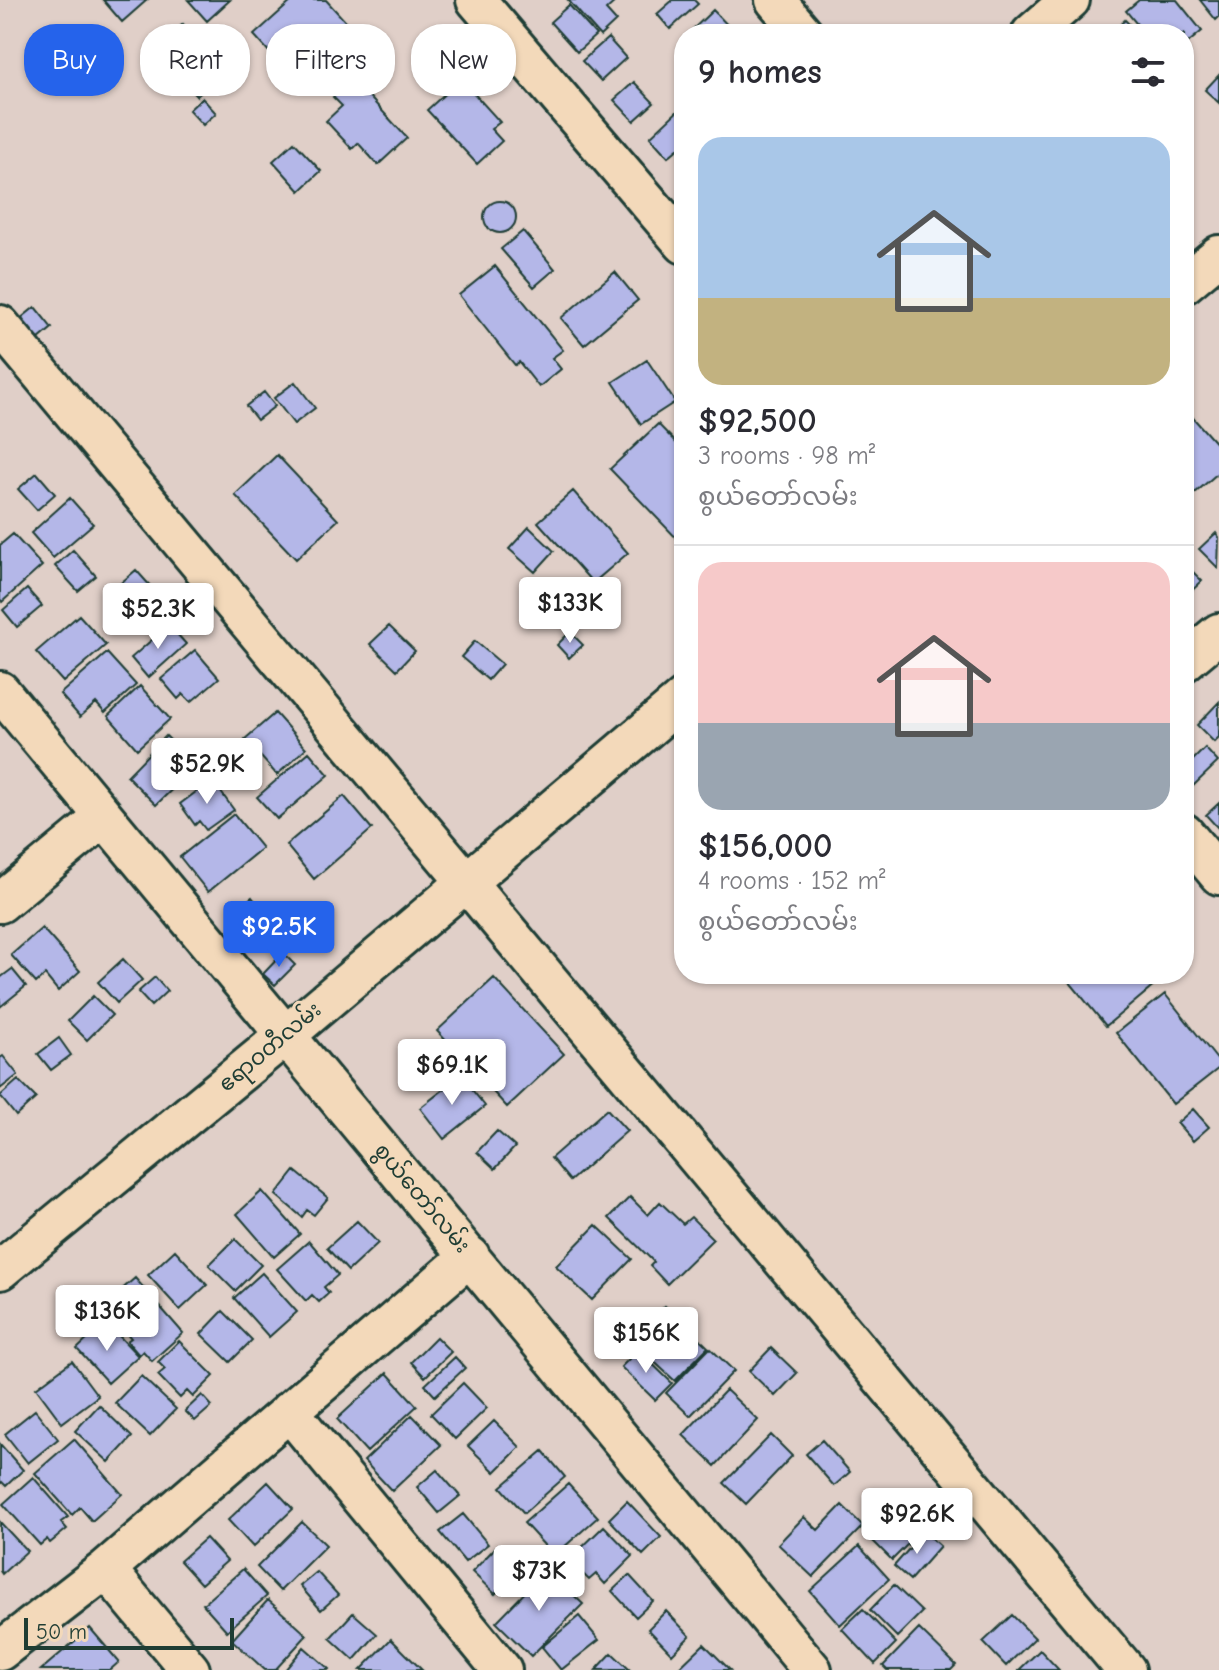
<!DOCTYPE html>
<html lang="en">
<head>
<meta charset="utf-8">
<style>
  :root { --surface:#fff; --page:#f7f7f7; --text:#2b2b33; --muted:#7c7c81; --line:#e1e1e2; --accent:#2563eb }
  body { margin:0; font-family:"Comic Neue","Noto Sans Myanmar",sans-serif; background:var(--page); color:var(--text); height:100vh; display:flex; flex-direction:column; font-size:30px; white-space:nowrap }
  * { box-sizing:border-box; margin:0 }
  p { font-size:26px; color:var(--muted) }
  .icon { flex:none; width:44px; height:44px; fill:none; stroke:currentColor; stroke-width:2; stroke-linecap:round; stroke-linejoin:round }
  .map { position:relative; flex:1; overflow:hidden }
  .panel { position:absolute; left:674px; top:24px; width:520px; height:960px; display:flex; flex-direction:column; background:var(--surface); border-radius:32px; box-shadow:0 2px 6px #0004 }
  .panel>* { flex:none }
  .top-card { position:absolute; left:24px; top:24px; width:530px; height:72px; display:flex; gap:16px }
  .scale { position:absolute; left:24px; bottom:20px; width:210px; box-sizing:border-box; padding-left:8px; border:4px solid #1f3d34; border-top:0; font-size:22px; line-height:28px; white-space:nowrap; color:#1f3d34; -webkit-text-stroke:6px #f3d9ba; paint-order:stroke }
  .price { position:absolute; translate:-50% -68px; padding:0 18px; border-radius:8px; background:#fff; color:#222; font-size:26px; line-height:52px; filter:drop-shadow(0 2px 4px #0008) }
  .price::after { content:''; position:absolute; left:50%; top:48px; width:24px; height:18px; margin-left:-12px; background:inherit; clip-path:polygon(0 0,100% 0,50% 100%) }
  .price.on { background:var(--accent); color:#fff }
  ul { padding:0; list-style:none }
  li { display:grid; align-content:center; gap:16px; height:424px; padding:0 24px }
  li+li { border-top:2px solid var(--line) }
  li span { display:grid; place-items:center; height:248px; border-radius:24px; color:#555 }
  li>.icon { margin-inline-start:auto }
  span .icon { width:144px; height:144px; fill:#fffc; stroke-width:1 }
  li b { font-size:34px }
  h2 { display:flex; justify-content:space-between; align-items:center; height:96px; padding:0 24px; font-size:34px }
  .chip { padding:0 28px; border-radius:32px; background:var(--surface); box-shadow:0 2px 6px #0004; font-size:28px; line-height:72px }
  .chip.on { background:var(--accent); color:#fff }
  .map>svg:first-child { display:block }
  .building { fill:#b4b7e8; stroke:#1f3d34; stroke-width:2 }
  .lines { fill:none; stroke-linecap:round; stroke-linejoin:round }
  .minor-casing { stroke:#1f3d34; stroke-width:44 }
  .minor { stroke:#f3d9ba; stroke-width:38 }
  .labels { text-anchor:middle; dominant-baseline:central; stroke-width:6; stroke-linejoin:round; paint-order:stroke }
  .street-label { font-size:22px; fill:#1f3d34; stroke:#f3d9ba }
</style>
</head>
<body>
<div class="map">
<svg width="1219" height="1670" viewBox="0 0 1219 1670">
  <rect width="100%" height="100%" fill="#e0cfc8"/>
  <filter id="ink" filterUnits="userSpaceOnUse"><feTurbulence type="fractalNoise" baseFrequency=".0125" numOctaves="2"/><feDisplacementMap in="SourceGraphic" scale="16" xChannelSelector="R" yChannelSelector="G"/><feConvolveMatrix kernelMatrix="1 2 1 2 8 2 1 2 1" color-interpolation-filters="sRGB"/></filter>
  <g filter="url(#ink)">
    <path class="building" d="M103,0H147L122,22Z
      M188,0H230L207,21Z
      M293,0H326L346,22L289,74L254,35Z
      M568,0H617L606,10L616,21L600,36Z
      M673,0H694L698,4L670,29L657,14Z
      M1139,0H1177L1202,31L1184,46V34H1145L1126,11Z
      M1200,0H1219V17L1216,20Z
      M569,5L596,35L577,52L550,22Z
      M713,10L736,34H688Z
      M1125,20L1139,34H1110Z
      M183,24L200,43L170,71L152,52Z
      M608,38L626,58L601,81L582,61Z
      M210,62L221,74L197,96L186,84Z
      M1219,75V103L1205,90Z
      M353,79L407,138L378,165L358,143L352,149L326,121L342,106L333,97Z
      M461,79L500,122L491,129L502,141L477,164L427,110Z
      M634,82L654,103L634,121L614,100Z
      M202,98L216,113L203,125L189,110Z
      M684,105V151L680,147L668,157L650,137Z
      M294,142L321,171L300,191L273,161Z
      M484 217a16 16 0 1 1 32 0a16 16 0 1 1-32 0Z
      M523,231L555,269L534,287L501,249Z
      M495,266L563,350L552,358L561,369L539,387L519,362L515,365L459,295Z
      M615,272L638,300L584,345L561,318Z
      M35,307L52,328L32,345L14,324Z
      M647,360L675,402L641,424L613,382Z
      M295,382L315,408L294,424L274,398Z
      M264,392L275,406L257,420L246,406Z
      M1187,411L1219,447V472L1195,493L1184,480V414Z
      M658,424L684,451V546L610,469Z
      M277,455L338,520L296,559L235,495Z
      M37,473L55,494L37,510L18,489Z
      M573,491L628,553L593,583L538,522Z
      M70,498L93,524L53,558L31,533Z
      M529,527L554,551L535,572L509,549Z
      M1216,533L1219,537L1218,568L1199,549Z
      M13,534L42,566L2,602L0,599V545Z
      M73,550L96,576L78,591L55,566Z
      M1184,563L1202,581L1184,598Z
      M136,570L161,598L140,616L115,588Z
      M27,589L42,606L17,627L3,610Z
      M79,615L106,645L63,682L36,652Z
      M169,625L186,644L148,678L131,658Z
      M389,626L415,651L397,670L370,644Z
      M570,632L583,645L569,658L557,645Z
      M475,641L502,664L488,680L461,657Z
      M195,650L219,678L191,702L183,694L178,699L161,679Z
      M107,653L136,685L105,713L96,703L80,717L60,694Z
      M140,686L170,719L137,749L108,716Z
      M1219,702V737L1214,742L1197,725Z
      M275,713L306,748L277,775L245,739Z
      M166,736L196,766L156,805L127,776Z
      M1205,748L1218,762L1193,786L1184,777V769Z
      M309,752L329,775L277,819L257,797Z
      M212,780L234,810L206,830L199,821L195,825L180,804Z
      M344,796L372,829L314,879L286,845Z
      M1219,803V826L1218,828L1206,815Z
      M234,814L262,848L208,892L180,857Z
      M252,897L260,907L248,917L240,907Z
      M42,928L80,971L58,991L45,975L36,983L11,955Z
      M283,953L295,965L275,985L263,974Z
      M123,959L142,980L117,1003L98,982Z
      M12,969L26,986L0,1007V978Z
      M1063,974H1148L1156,984L1106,1026Z
      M155,977L167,991L151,1006L138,992Z
      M494,978L564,1054L507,1107L437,1031Z
      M1165,994L1219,1062V1068L1173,1104L1116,1033Z
      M93,996L112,1015L87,1040L68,1021Z
      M59,1038L71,1055L51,1070L38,1054Z
      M3,1056L18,1075L0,1089V1058Z
      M461,1076L485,1106L444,1139L420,1108Z
      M18,1080L36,1098L16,1116L0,1096Z
      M607,1109L627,1131L570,1181L551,1158Z
      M1193,1109L1209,1127L1193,1141L1177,1123Z
      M497,1131L515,1147L495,1169L477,1152Z
      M295,1171L328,1198L314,1215L307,1210L302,1217L276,1195Z
      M262,1191L300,1234L274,1257L237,1214Z
      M630,1197L648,1215L660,1202L683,1224L691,1217L713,1239L667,1284L650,1266L654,1262L609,1218Z
      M357,1221L378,1243L348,1271L327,1248Z
      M596,1225L632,1259L592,1300L556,1266Z
      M235,1239L261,1265L235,1291L209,1265Z
      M309,1241L338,1275L324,1287L329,1293L319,1302L312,1295L306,1301L277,1269Z
      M175,1250L207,1285L180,1310L148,1275Z
      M262,1273L297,1312L269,1337L234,1298Z
      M135,1278L183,1333L152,1361L143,1351L139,1355L127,1341L131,1338L103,1306Z
      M665,1306L708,1347L675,1381L632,1341Z
      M223,1311L252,1340L230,1362L201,1334Z
      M106,1322L138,1356L108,1383L77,1349Z
      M436,1337L451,1352L425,1377L411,1362Z
      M179,1341L214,1376L193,1397L187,1391L180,1398L158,1375L165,1369L158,1362Z
      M710,1348L734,1371L690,1416L666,1393Z
      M771,1348L797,1373L775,1396L749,1371Z
      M638,1350L672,1383L655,1400L621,1367Z
      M455,1357L465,1368L435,1396L425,1385Z
      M72,1361L98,1396L62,1423L36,1388Z
      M387,1373L417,1406L367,1452L337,1419Z
      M141,1376L176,1409L150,1436L115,1403Z
      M463,1383L487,1408L455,1439L431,1414Z
      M726,1390L758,1420L715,1466L683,1435Z
      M202,1395L212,1406L195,1421L185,1411Z
      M99,1405L132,1437L109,1462L75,1431Z
      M35,1410L58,1439L28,1463L5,1434Z
      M412,1415L441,1445L392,1491L364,1461Z
      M494,1421L520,1447L495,1472L468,1446Z
      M771,1435L792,1456L746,1504L724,1483Z
      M74,1439L122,1494L92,1521L80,1507L72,1515L35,1473Z
      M822,1440L850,1472L834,1486L806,1454Z
      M0,1444L23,1470L6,1486L2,1482L0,1484Z
      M543,1451L565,1477L524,1513L501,1487Z
      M437,1470L460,1496L439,1513L417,1487Z
      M33,1477L68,1517L61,1522L67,1529L50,1543L47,1539L40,1545L3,1504Z
      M268,1482L293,1509L253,1547L228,1520Z
      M568,1484L598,1517L554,1556L524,1523Z
      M912,1492L936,1516L892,1560L868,1536Z
      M627,1501L661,1537L643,1555L609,1519Z
      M842,1505L863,1526L813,1577L778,1544L804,1517L818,1530Z
      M463,1514L488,1544L465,1562L440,1532Z
      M0,1522L27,1551L2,1574L0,1571Z
      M302,1522L326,1545L280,1591L257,1567Z
      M604,1526L633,1556L605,1584L596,1574L589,1580L569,1560Z
      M924,1532L940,1546L910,1580L894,1566Z
      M206,1538L227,1561L201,1584L180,1561Z
      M859,1546L889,1579L840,1625L810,1591Z
      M495,1548L519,1571L495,1594L472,1572Z
      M243,1569L267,1596L227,1631L203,1604Z
      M547,1570L583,1604L531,1656L496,1622Z
      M317,1572L338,1595L321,1610L300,1586Z
      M629,1575L653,1601L636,1617L612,1591Z
      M894,1585L922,1612L897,1637L870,1610Z
      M268,1600L307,1635L275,1670H265L232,1640Z
      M863,1609L896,1643L875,1664L842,1629Z
      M666,1611L690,1636L672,1654L648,1629Z
      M353,1613L377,1634L354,1660L330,1638Z
      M1012,1615L1035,1638L1006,1666L983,1642Z
      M579,1616L599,1640L561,1670L542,1647Z
      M90,1628L119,1662L110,1670H41Z
      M919,1629L956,1665L951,1670H887L883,1666Z
      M391,1639L422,1670H361Z
      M704,1644L730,1670H677Z
      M304,1647L329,1669L328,1670H285Z
      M1040,1650L1059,1670H1019Z
      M612,1653L630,1670H596Z"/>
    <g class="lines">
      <g class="minor-casing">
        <path id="minor" d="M476,0L684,244
          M775,0L804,34
          M1031,34L1070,0
          M1184,284L1219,255
          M0,325L1126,1670
          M1184,662L1219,633
          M0,691L812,1670
          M1184,833L1219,875
          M0,903L104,817
          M0,1270L286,1035L684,698
          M289,1411L502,1670
          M106,1569L190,1670
          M0,1651L106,1569L470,1256"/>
      </g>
      <use href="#minor" class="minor"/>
    </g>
  </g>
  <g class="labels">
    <g class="street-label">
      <text transform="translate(270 1047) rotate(-40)">ဧရာဝတီလမ်း</text>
      <text transform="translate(422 1198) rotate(50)">စွယ်တော်လမ်း</text>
    </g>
  </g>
</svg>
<div class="scale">50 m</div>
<b class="price" style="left:570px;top:645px">$133K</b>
<b class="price" style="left:158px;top:651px">$52.3K</b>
<b class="price" style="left:207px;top:806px">$52.9K</b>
<b class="price on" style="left:279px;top:969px">$92.5K</b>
<b class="price" style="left:452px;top:1107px">$69.1K</b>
<b class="price" style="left:107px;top:1353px">$136K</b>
<b class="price" style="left:646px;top:1375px">$156K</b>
<b class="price" style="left:917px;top:1556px">$92.6K</b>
<b class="price" style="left:539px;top:1613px">$73K</b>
<div class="top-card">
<a class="chip on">Buy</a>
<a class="chip">Rent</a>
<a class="chip">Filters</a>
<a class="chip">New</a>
</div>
<section class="panel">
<h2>9 homes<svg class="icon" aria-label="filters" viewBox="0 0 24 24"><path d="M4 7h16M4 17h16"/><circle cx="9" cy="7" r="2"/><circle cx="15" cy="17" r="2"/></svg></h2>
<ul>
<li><span style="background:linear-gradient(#a9c7e8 65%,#c2b280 0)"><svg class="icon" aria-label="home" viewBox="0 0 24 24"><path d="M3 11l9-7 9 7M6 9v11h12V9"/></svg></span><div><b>$92,500</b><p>3 rooms · 98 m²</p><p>စွယ်တော်လမ်း</p></div></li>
<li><span style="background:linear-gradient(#f6c9c9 65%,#9aa5b1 0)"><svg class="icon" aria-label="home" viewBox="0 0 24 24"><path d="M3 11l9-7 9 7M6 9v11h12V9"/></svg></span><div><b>$156,000</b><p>4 rooms · 152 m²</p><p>စွယ်တော်လမ်း</p></div></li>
</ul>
</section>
</div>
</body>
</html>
